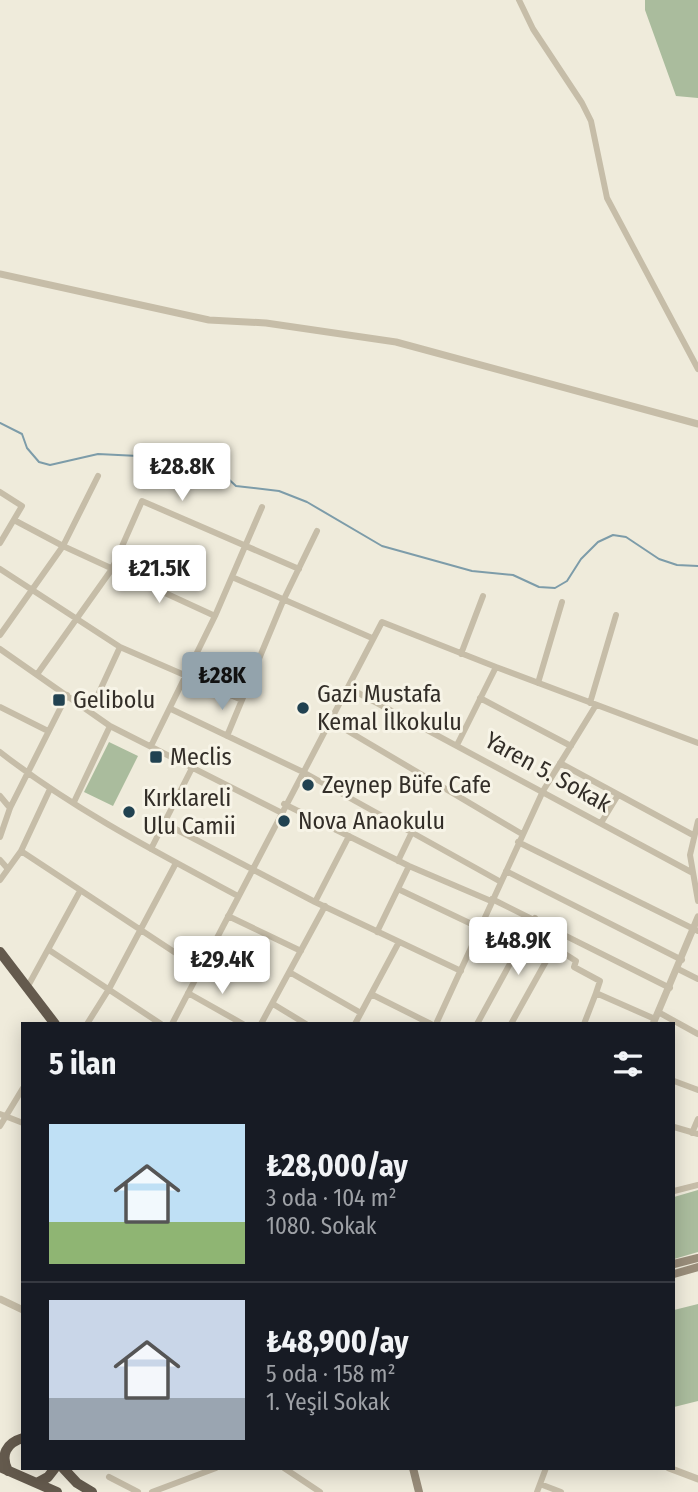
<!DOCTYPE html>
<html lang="tr">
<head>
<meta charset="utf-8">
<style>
  :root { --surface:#171b24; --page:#20242c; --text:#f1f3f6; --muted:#9ea1a6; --line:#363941; --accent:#93a3ac }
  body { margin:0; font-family:"Fira Sans Condensed",sans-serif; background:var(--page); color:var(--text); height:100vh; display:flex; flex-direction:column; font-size:26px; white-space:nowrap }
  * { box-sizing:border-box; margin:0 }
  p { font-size:23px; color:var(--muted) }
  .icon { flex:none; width:38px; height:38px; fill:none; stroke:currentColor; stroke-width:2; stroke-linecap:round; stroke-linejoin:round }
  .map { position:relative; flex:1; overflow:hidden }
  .details { position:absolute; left:21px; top:1022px; width:654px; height:448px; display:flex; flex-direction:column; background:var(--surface); border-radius:0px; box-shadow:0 4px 18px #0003 }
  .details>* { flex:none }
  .price { position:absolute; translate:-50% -60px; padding:0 16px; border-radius:7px; background:#fff; color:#222; font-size:23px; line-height:46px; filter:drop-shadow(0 2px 4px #0008) }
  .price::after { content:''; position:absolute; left:50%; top:42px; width:21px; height:16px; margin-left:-10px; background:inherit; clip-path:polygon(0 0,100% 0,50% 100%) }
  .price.current { background:var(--accent); color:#111 }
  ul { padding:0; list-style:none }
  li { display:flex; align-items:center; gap:21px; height:175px; padding:0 28px }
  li+li { border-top:2px solid var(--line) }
  li span { display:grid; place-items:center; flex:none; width:196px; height:140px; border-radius:0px; color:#555 }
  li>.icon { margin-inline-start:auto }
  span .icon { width:84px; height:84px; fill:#fffc; stroke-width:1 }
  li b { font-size:30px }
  h2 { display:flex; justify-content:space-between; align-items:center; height:84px; padding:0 28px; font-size:30px }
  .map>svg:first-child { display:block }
  .green { fill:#aabc9d }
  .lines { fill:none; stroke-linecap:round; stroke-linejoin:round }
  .stream { stroke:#7d9ca9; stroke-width:2 }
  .minor { stroke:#c6bda8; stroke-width:6 }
  .tertiary { stroke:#c6bda8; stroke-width:7 }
  .secondary { stroke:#998d7a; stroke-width:8 }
  .trunk { stroke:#645a4d; stroke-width:10 }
  .poi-dot { fill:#214251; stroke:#f7f4e7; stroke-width:2.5 }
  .labels { text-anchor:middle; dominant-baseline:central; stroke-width:6; stroke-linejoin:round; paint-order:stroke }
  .poi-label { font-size:24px; fill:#332e28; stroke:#f7f4e7; text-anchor:start }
  .street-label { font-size:24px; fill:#332e28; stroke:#f7f4e7 }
</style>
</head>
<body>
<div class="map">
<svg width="698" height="1492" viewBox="0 0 698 1492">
  <rect width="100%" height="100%" fill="#efebdb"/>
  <path class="green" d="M645,0H698V98L676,96L645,10Z
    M109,742L138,756L113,806L84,792Z
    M698,1190V1252L674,1259V1197Z
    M698,1304V1401L674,1407V1310Z"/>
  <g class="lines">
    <path class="stream" d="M0,423L22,434L27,448L39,462L50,465L98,454L199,459L212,464L236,486L279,491L307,502L382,546L472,571L513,575L539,587L555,588L567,581L581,559L598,542L613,535L626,537L659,559L677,565L698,566"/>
    <path class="minor" d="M519,0L533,29L582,103L591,121L607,198L698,369
      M0,492L22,506L0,543
      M14,520L63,546L215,616
      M0,569L120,647L242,700
      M232,577L372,638
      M0,635L63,546L98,476
      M0,649L110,726L280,812
      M461,654L483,596
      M496,667L698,743
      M38,673L112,569L142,501L299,569
      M538,683L562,602
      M349,688L691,872
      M480,698L571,746
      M590,703L616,615
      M0,707L48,731
      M171,709L303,772L501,882
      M90,712L120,647
      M331,721L522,834
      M227,736L283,601L317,531
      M151,746L215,616L262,507
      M0,752C73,809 156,852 238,896
      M560,763L693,835
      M0,796L10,808
      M74,802L110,726
      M284,804L409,866L491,901
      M698,821L690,855L698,901
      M164,823L315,902L461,971
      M601,823L618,795
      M0,837L10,808L67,695
      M518,842L698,931
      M151,849L191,770
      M21,851L200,969
      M0,860L8,869
      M398,861L412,832
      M506,871L682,960
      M0,880L21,851L50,789
      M398,889L480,928
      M492,899L670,988
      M315,902L349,836
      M228,916L301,951
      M377,932L409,866
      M49,950L161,1024
      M678,969L698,979
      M291,973L361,1013
      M28,986L80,891
      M188,993L243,1024
      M371,994L431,1024
      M273,1004L306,1024
      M658,1012L698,1034
      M87,1024L109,989L176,863
      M172,1024L382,622L496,667L457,745
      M261,1024L325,906
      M355,1024L399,942
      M436,1024L543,791L596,705
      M477,1024L535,918
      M511,1024L554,947L576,961L574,967L600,981L596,993
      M584,1024L596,993L655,1019
      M674,1081L698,1090
      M0,1114L23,1123
      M0,1126L23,1088
      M674,1127L698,1134
      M692,1133L698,1119
      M674,1191L698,1185
      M284,1468L320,1492
      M109,1477L138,1492
      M540,1484L561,1492
      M152,1492L216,1468
      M537,1492L546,1468"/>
    <path class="tertiary" d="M0,274L209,320L266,323L396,342L698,424
      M653,1024L698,917
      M0,1299L23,1310
      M669,1468L698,1479"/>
    <path class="secondary" d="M674,1264L698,1258
      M674,1274L698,1267
      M413,1468L419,1492"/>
    <path class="trunk" d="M0,952L55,1024
      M0,1467L57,1492
      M63,1468L77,1483L92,1492
      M8,1471C0,1455 6,1443 23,1438
      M37,1483L48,1477L55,1468"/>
  </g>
  <g class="poi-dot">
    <rect x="52" y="693" width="14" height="14" rx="3.5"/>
    <circle cx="303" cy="708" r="7"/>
    <rect x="149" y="750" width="14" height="14" rx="3.5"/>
    <circle cx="308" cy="785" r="7"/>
    <circle cx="129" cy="812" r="7"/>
    <circle cx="284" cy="821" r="7"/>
  </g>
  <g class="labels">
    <g class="poi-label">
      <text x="317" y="694">Gazi Mustafa<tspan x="317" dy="28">Kemal İlkokulu</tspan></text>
      <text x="73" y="700">Gelibolu</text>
      <text x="170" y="757">Meclis</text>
      <text x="322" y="785">Zeynep Büfe Cafe</text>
      <text x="143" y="798">Kırklareli<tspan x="143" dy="28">Ulu Camii</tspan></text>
      <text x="298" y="821">Nova Anaokulu</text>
    </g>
    <g class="street-label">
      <text transform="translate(548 772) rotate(29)">Yaren 5. Sokak</text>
    </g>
  </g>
</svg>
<b class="price" style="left:182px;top:503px">₺28.8K</b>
<b class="price" style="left:159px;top:605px">₺21.5K</b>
<b class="price current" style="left:222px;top:712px">₺28K</b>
<b class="price" style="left:518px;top:977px">₺48.9K</b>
<b class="price" style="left:222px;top:996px">₺29.4K</b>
<section class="details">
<h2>5 ilan<svg class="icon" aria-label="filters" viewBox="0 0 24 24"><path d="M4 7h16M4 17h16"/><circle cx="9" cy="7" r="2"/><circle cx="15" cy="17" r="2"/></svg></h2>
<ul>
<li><span style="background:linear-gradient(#bfe0f5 70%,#8fb573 0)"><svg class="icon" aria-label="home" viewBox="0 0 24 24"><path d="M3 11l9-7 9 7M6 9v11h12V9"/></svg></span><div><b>₺28,000/ay</b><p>3 oda · 104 m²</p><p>1080. Sokak</p></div></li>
<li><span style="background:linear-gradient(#c9d6e8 70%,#9aa5b1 0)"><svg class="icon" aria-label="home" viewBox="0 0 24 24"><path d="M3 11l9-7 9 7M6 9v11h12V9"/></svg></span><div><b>₺48,900/ay</b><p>5 oda · 158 m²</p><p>1. Yeşil Sokak</p></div></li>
</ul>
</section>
</div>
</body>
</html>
